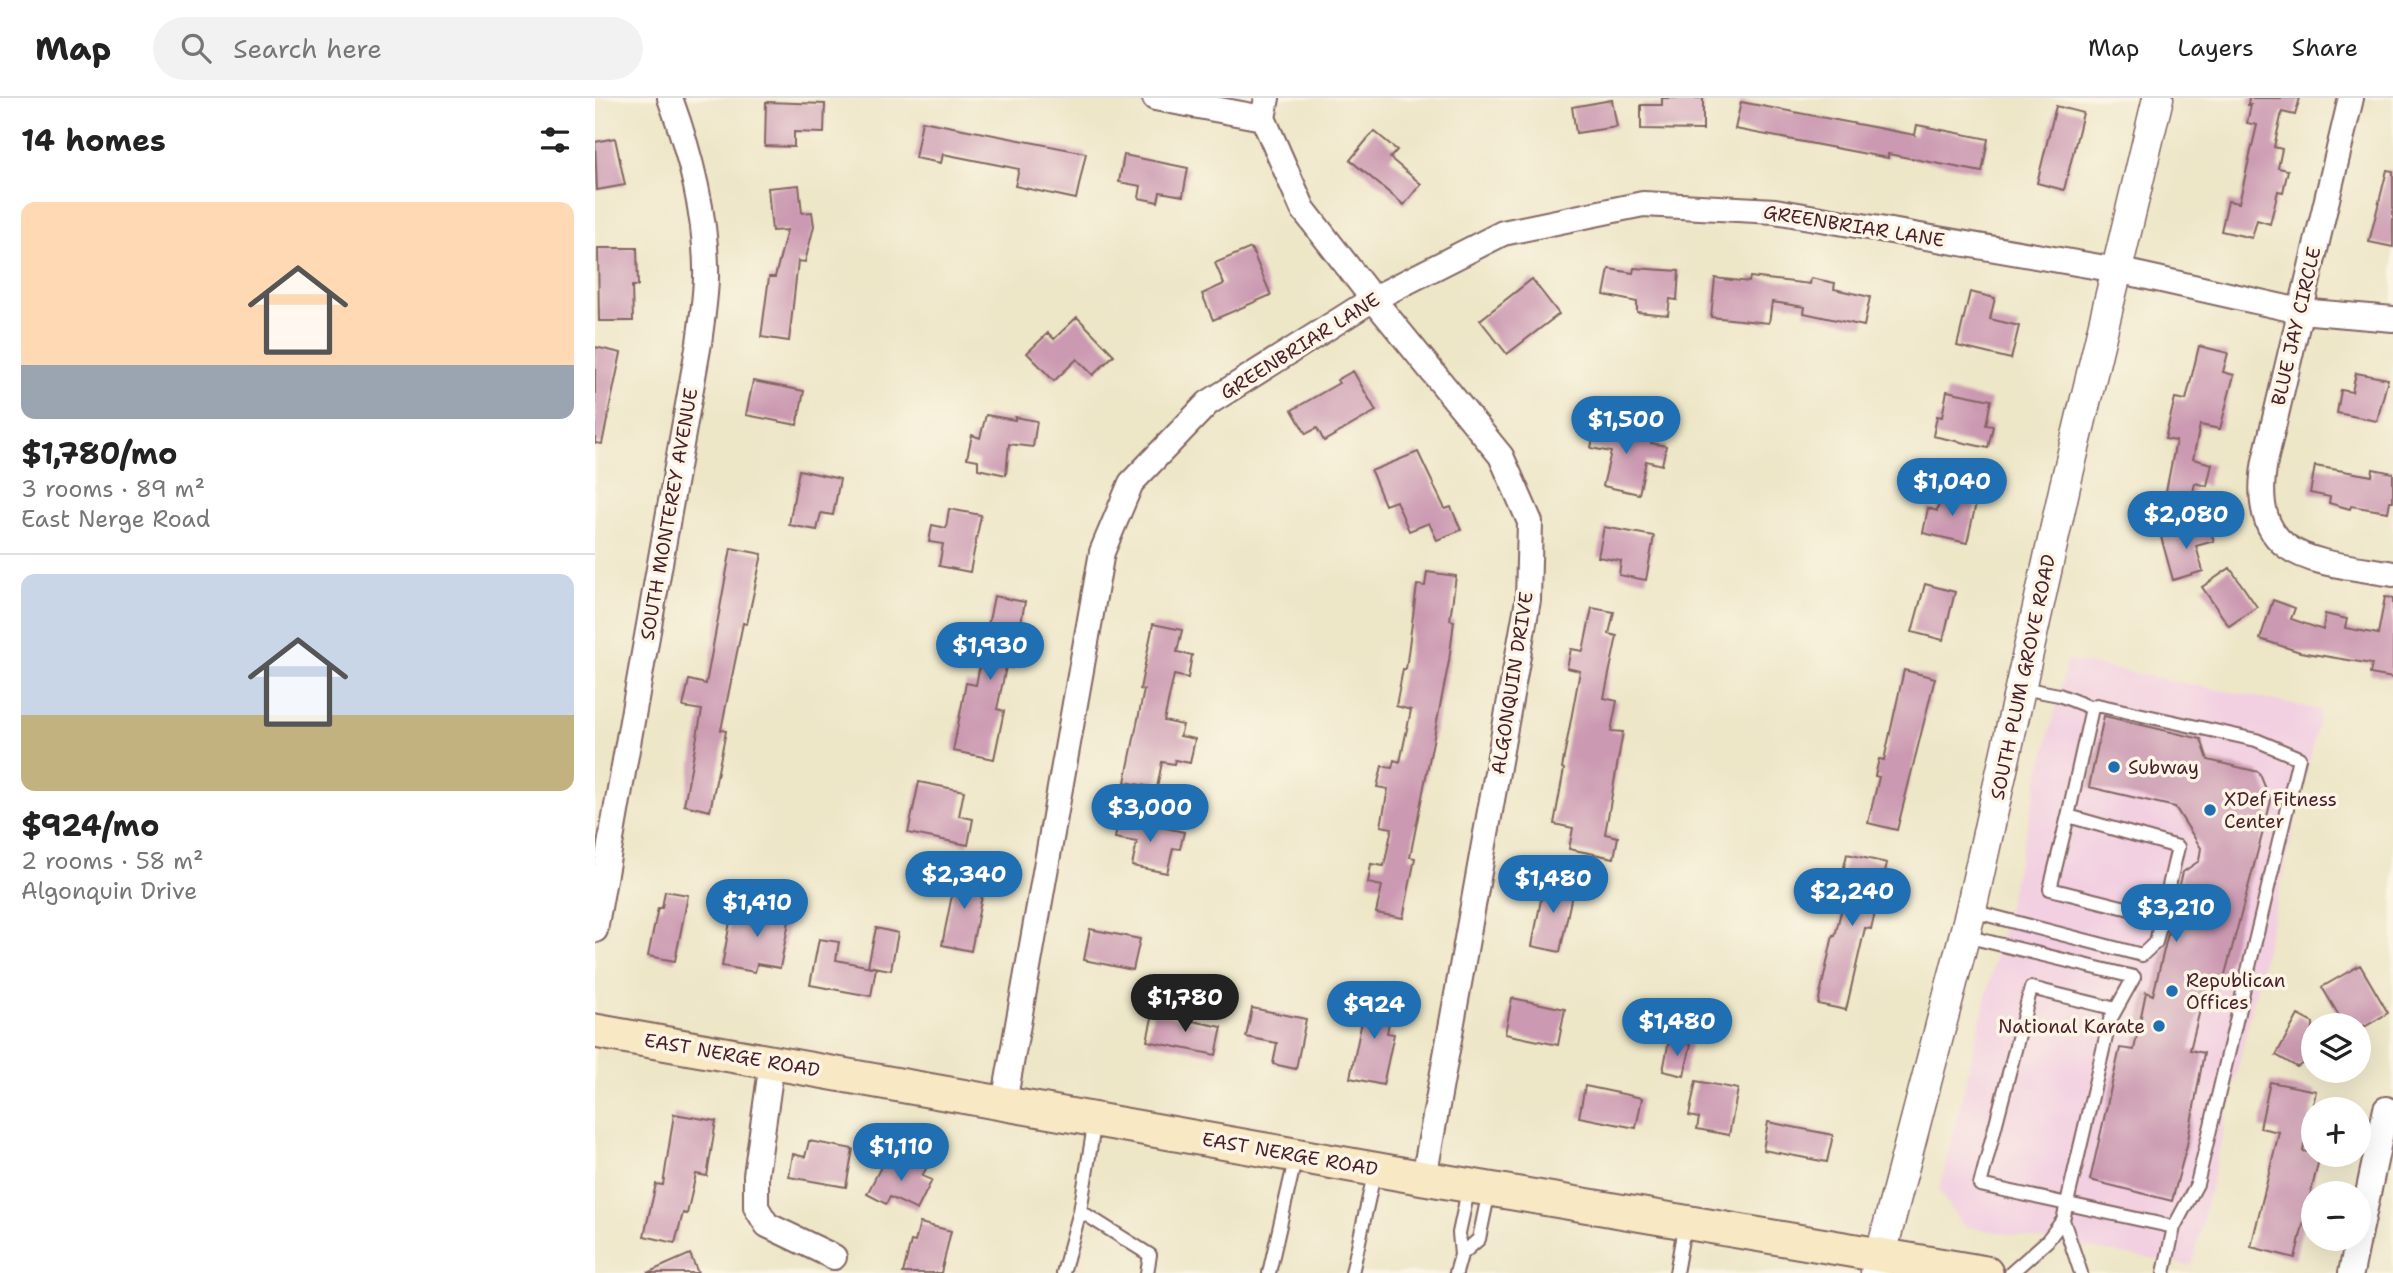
<!DOCTYPE html>
<html lang="en">
<head>
<meta charset="utf-8">
<style>
  :root { --surface:#fff; --page:#f2f2f2; --text:#222; --muted:#767676; --line:#e0e0e0; --accent:#1f6fb2 }
  body { margin:0; font-family:"Shantell Sans",sans-serif; background:var(--page); color:var(--text); height:100vh; display:flex; flex-direction:column; font-size:26px; white-space:nowrap }
  * { box-sizing:border-box; margin:0 }
  p { font-size:23px; color:var(--muted) }
  .icon { flex:none; width:38px; height:38px; fill:none; stroke:currentColor; stroke-width:2; stroke-linecap:round; stroke-linejoin:round }
  .map { position:relative; flex:1; overflow:hidden }
  .sheet { display:flex; flex-direction:column; background:var(--surface); width:595px }
  .sheet>* { flex:none }
  .buttons { position:absolute; left:1706px; top:915px; display:grid; gap:14px }
  .buttons a { display:grid; place-items:center; width:70px; height:70px; border-radius:50%; background:var(--surface); box-shadow:0 7px 28px #0002; font-size:35px }
  .price { position:absolute; translate:-50% -60px; padding:0 16px; border-radius:24px; background:var(--accent); color:#fff; font-size:23px; line-height:46px; filter:drop-shadow(0 2px 4px #0008) }
  .price::after { content:''; position:absolute; left:50%; top:42px; width:21px; height:16px; margin-left:-10px; background:inherit; clip-path:polygon(0 0,100% 0,50% 100%) }
  .price.active { background:#222; color:#fff }
  ul { padding:0; list-style:none }
  li { display:grid; align-content:center; gap:14px; height:371px; padding:0 21px }
  li+li { border-top:2px solid var(--line) }
  li span { display:grid; place-items:center; height:217px; border-radius:14px; color:#555 }
  li>.icon { margin-inline-start:auto }
  span .icon { width:126px; height:126px; fill:#fffc; stroke-width:1 }
  li b { font-size:30px }
  h2 { display:flex; justify-content:space-between; align-items:center; height:84px; padding:0 21px; font-size:30px }
  header { display:flex; align-items:center; gap:42px; box-sizing:border-box; height:98px; padding:0 35px; background:var(--surface); border-bottom:2px solid var(--line) }
  header strong { font-size:33px }
  nav { display:flex; gap:38px; margin-inline-start:auto; font-size:24px }
  .search { width:490px; height:63px; background:var(--page); display:flex; align-items:center; gap:18px; box-sizing:border-box; padding:0 24px; border-radius:38px; color:var(--muted); font-size:26px }
  main { display:flex; flex:1; min-height:0 }
  .map>svg:first-child { display:block }
  .built { fill:#f2cfe1 }
  .building { fill:#cb99b1 }
  .lines { fill:none; stroke-linecap:round; stroke-linejoin:round }
  .service-casing { stroke:#836562; stroke-width:16 }
  .minor-casing { stroke:#836562; stroke-width:28 }
  .tertiary-casing { stroke:#836562; stroke-width:33 }
  .secondary-casing { stroke:#836562; stroke-width:37 }
  .service { stroke:#fff; stroke-width:12 }
  .minor { stroke:#fff; stroke-width:24 }
  .tertiary { stroke:#fff; stroke-width:30 }
  .secondary { stroke:#f8e8c3; stroke-width:33 }
  .poi-dot { fill:#1f6fb2; stroke:#fcf5e5; stroke-width:2.5 }
  .labels { text-anchor:middle; dominant-baseline:central; stroke-width:7; stroke-linejoin:round; paint-order:stroke }
  .street-label { font-size:19px; fill:#4a1f2b; stroke:#fcf5e5 }
  .poi-label { font-size:19px; fill:#4a1f2b; stroke:#fcf5e5; text-anchor:start }
</style>
</head>
<body>
<header>
<strong>Map</strong>
<div class="search"><svg class="icon" aria-label="search" viewBox="0 0 24 24"><circle cx="10" cy="10" r="6"/><path d="M15 15l6 6"/></svg>Search here</div>
<nav><a>Map</a><a>Layers</a><a>Share</a></nav>
</header>
<main>
<section class="sheet">
<h2>14 homes<svg class="icon" aria-label="filters" viewBox="0 0 24 24"><path d="M4 7h16M4 17h16"/><circle cx="9" cy="7" r="2"/><circle cx="15" cy="17" r="2"/></svg></h2>
<ul>
<li><span style="background:linear-gradient(#ffd9b3 75%,#9aa5b1 0)"><svg class="icon" aria-label="home" viewBox="0 0 24 24"><path d="M3 11l9-7 9 7M6 9v11h12V9"/></svg></span><div><b>$1,780/mo</b><p>3 rooms · 89 m²</p><p>East Nerge Road</p></div></li>
<li><span style="background:linear-gradient(#c9d6e8 65%,#c2b280 0)"><svg class="icon" aria-label="home" viewBox="0 0 24 24"><path d="M3 11l9-7 9 7M6 9v11h12V9"/></svg></span><div><b>$924/mo</b><p>2 rooms · 58 m²</p><p>Algonquin Drive</p></div></li>
</ul>
</section>
<div class="map">
<svg width="1798" height="1175" viewBox="0 0 1798 1175">
  <rect width="100%" height="100%" fill="#fcf5e5"/>
  <filter id="ink" filterUnits="userSpaceOnUse"><feTurbulence type="fractalNoise" baseFrequency=".0143" numOctaves="2"/><feDisplacementMap in="SourceGraphic" scale="14" xChannelSelector="R" yChannelSelector="G"/><feConvolveMatrix kernelMatrix="1 2 1 2 8 2 1 2 1" color-interpolation-filters="sRGB"/></filter>
  <filter id="wash" filterUnits="userSpaceOnUse"><feTurbulence type="fractalNoise" baseFrequency=".00686" numOctaves="4" result="noise"/><feDisplacementMap in="SourceGraphic" scale="28" xChannelSelector="R" yChannelSelector="G"/><feGaussianBlur stdDeviation="1.57" result="paint"/><feColorMatrix in="noise" values="0 0 0 0 0 0 0 0 0 0 0 0 0 0 0 0 0 1.4 0 .05"/><feComposite in="paint" operator="in"/></filter>
  <g filter="url(#wash)">
    <rect width="100%" height="100%" fill="#ede6c7"/>
    <path class="built" d="M1472,562L1726,612L1597,1168L1368,1128L1344,1093Z"/>
    <g id="blocks">
      <path class="building" d="M1067,0H1108V32L1046,31V7H1067Z
        M1654,0H1705L1700,17L1687,14L1679,49L1687,51L1683,70L1693,72L1688,94L1683,93L1675,126L1662,122L1657,140L1626,133L1633,103L1644,105L1662,27L1652,25L1656,7H1653Z
        M1017,2L1022,29L981,35L977,9Z
        M171,4L230,6L229,35L199,34V49L170,48Z
        M1146,4L1320,37L1322,27L1393,41L1387,74L1293,56V60L1140,31Z
        M1461,8L1488,15L1469,92L1442,85Z
        M327,23L491,55L481,101L420,88L424,71L348,56L346,65L320,60Z
        M779,33L802,52L795,60L826,86L809,107L755,62Z
        M20,40L30,87L2,92L0,44Z
        M529,57L593,70L588,98L565,94L563,104L544,100L546,88L524,84Z
        M1792,72L1798,73V149L1774,144Z
        M204,87L207,115L217,114L219,128L210,164L203,163L194,243L166,239L174,179H180L192,132L177,133L173,90Z
        M3,150H42L43,188H37L38,223H4Z
        M656,150L676,197L618,222L607,196L629,186L620,165Z
        M1039,170L1084,173L1082,202L1075,201L1073,217L1042,214V204L1009,197L1014,171L1038,175Z
        M1155,179L1215,186L1216,180L1240,185L1239,191L1275,199L1269,228L1209,215L1210,209L1177,204L1174,225L1116,219L1120,180L1154,184Z
        M937,181L964,216L912,256L885,222Z
        M1375,194L1400,200L1395,221L1424,228L1416,261L1362,248Z
        M482,219L519,257L498,277L482,261L459,283L432,255L453,235L459,241Z
        M1604,248L1633,255L1628,274L1639,277L1625,331L1605,327L1598,361L1617,366L1612,388L1600,385L1596,404L1570,398L1581,343L1570,341L1580,300L1591,302Z
        M0,249L26,255L7,346L0,345Z
        M758,273L781,313L729,343L722,330L711,336L697,312L744,285L742,282Z
        M1761,275L1793,281L1782,323L1742,315L1746,292L1757,294Z
        M158,283L209,293L202,327L151,317Z
        M1352,293L1396,302L1391,327L1398,328L1393,350L1338,338L1342,318L1347,319Z
        M391,317L420,322V319L442,323L438,349L414,346L411,377L383,371V362L372,360L377,337L385,340Z
        M1001,325L1057,337L1056,345L1071,348L1067,367L1051,363L1044,396L1008,388L1016,354L996,350Z
        M823,354L850,411L856,409L866,432L842,442L834,425L814,433L801,403L790,407L776,373Z
        M1720,368L1777,378L1778,371L1798,375V403H1795L1793,414L1756,408L1755,411L1734,405L1735,399L1715,395Z
        M204,372L245,381L238,417L226,415L222,432L194,427Z
        M1356,395L1382,401L1372,445L1328,435L1333,410L1342,413L1345,401L1354,403Z
        M354,411L386,417L375,474L344,468L348,446L334,444L337,427L351,430Z
        M1608,428H1614L1619,443L1601,448L1608,473L1578,482L1566,439Z
        M1009,429L1059,438L1051,482L1024,477L1026,463L1003,459Z
        M136,450L167,456L152,526L148,525L126,632L131,633L115,713L89,707L107,612L88,609L94,582L111,586Z
        M1635,470L1662,509L1634,528L1607,489Z
        M832,474L861,478L855,522L859,523L854,563L815,759L820,760L808,820L781,815L787,788L773,785L776,766L789,768L797,730L786,728L793,691L782,689L787,668L797,670L799,662L805,664L816,612L801,608L808,571H811L822,487L830,488Z
        M1330,486L1360,494L1348,542L1317,534Z
        M399,498L430,504L417,570L411,569L402,611L409,613L399,661L358,653L371,585L381,587Z
        M1790,499L1798,500V580L1775,576L1777,566L1705,554L1665,541L1678,502L1700,510L1696,521L1728,532L1730,516L1752,521L1750,530L1783,536Z
        M997,510L1019,514L1014,536L1022,538L1009,600L1022,603L1016,633L1028,634L1010,736L1023,739L1019,760L974,751L978,730L959,726L969,671L967,670L985,573L972,570L976,551L988,553Z
        M558,526L587,532L582,554L597,557L593,580L579,577L569,623L588,627L585,638L600,641L595,665L580,662L579,666L567,664L562,690L530,684L549,592L545,591Z
        M1309,572L1340,580L1302,732L1273,725L1284,679L1280,678L1284,661L1289,662Z
        M1509,618L1606,641L1613,662L1664,674L1676,703L1628,884L1613,880L1595,952L1609,955L1592,1047L1577,1103L1495,1082L1525,950L1539,952L1551,894L1558,897L1588,774L1604,763L1606,750L1580,709L1494,689Z
        M324,684L369,693L364,718L378,721L373,747L313,735Z
        M524,720L589,734L585,751L578,750L572,775L537,768L542,744L520,740Z
        M1252,756L1292,765L1276,831L1270,830L1251,912L1223,906L1238,837L1240,838L1253,785L1246,783Z
        M362,772L391,778L376,853L347,847Z
        M950,781L979,787L965,854L937,848Z
        M70,793L93,797L80,863L53,858L63,810H67Z
        M177,804L197,808L185,870L162,866L160,874L127,868L137,813L174,820Z
        M281,830L303,835L296,872L273,868Z
        M495,831L545,841L538,872L489,862Z
        M224,841L244,844L241,862L281,870L276,898L215,887Z
        M1765,867L1793,915L1771,928H1750L1727,889Z
        M773,895L799,900L792,935L799,936L788,987L755,980Z
        M917,900L970,911L963,947L910,936Z
        M657,910L711,921L701,971L678,966L682,945L651,939Z
        M558,915L627,929L621,957L552,943Z
        M1703,917L1718,925V959L1702,969L1681,957Z
        M1074,942L1096,946L1089,978L1068,973Z
        M1101,983L1143,991L1134,1037L1102,1031L1104,1020L1094,1018Z
        M1675,984L1721,993L1708,1053L1725,1057L1700,1160L1656,1149L1684,1034L1665,1030Z
        M990,988L1047,1000L1041,1030L984,1019Z
        M79,1016L121,1023L112,1078L101,1076L92,1116L88,1115L80,1145L49,1138L61,1086L68,1087Z
        M1173,1024L1238,1037L1232,1064L1168,1052Z
        M214,1043L258,1051L251,1089L194,1079L198,1056L210,1059Z
        M291,1059L312,1070L316,1061L332,1069L327,1078L337,1082L322,1112L295,1099L291,1106L272,1096Z
        M325,1125L356,1133L346,1175H308L316,1143L320,1144Z
        M95,1156L103,1175H52Z"/>
    </g>
  </g>
  <g filter="url(#ink)">
    <use href="#blocks" fill-opacity="0" stroke="#836562" stroke-width="2"/>
    <g class="lines">
      <g class="service-casing">
        <path id="service" d="M1497,610L1502,607L1661,642L1704,660L1602,1086L1579,1129
          M1473,718L1455,791L1567,819
          M1377,813L1547,857L1561,844L1583,749L1473,718L1497,610L1464,597L1427,590
          M1370,838L1539,879L1515,922L1468,1122L1452,1143L1416,1175
          M1521,911L1436,890L1385,1087L1579,1129L1569,1175
          M485,1113L555,1157L552,1175
          M1468,1122L1486,1175
          M866,1157L884,1141L894,1093
          M468,1175L485,1113L500,1022
          M674,1175L701,1058
          M757,1175L780,1072
          M861,1175L866,1157L864,1135L874,1088
          M1081,1175L1090,1124"/>
      </g>
      <g class="minor-casing">
        <path id="minor" d="M560,0L668,20
          M672,0L668,20L708,111L778,201L906,358L935,424L933,502L829,1080
          M1756,0L1670,363C1652,465 1722,463 1798,476
          M0,832L104,245C107,220 112,194 111,169C110,111 95,55 75,0
          M177,964L161,1077V1109L172,1127L239,1159
          M409,1005L507,454L536,385L613,305L778,201L908,135L1048,106L1180,113L1522,172L1705,213L1798,221
          M1764,1138L1791,1011
          M1756,1175L1763,1141"/>
      </g>
      <g class="tertiary-casing">
        <path id="tertiary" d="M1281,1175L1375,816L1470,388L1563,0"/>
      </g>
      <g class="secondary-casing">
        <path id="secondary" d="M0,933L829,1080L1391,1175"/>
      </g>
      <use href="#service" class="service"/>
      <use href="#minor" class="minor"/>
      <use href="#tertiary" class="tertiary"/>
      <use href="#secondary" class="secondary"/>
    </g>
  </g>
  <g class="poi-dot">
    <circle cx="1519" cy="669" r="7"/>
    <circle cx="1615" cy="712" r="7"/>
    <circle cx="1577" cy="893" r="7"/>
    <circle cx="1564" cy="928" r="7"/>
  </g>
  <g class="labels">
    <g class="street-label">
      <text transform="translate(1259 128) rotate(9)">GREENBRIAR LANE</text>
      <text transform="translate(1701 228) rotate(-77)">BLUE JAY CIRCLE</text>
      <text transform="translate(705 248) rotate(-32)">GREENBRIAR LANE</text>
      <text transform="translate(74 416) rotate(-80)">SOUTH MONTEREY AVENUE</text>
      <text transform="translate(1428 579) rotate(-78)">SOUTH PLUM GROVE ROAD</text>
      <text transform="translate(917 585) rotate(-81)">ALGONQUIN DRIVE</text>
      <text transform="translate(137 957) rotate(10)">EAST NERGE ROAD</text>
      <text transform="translate(695 1056) rotate(10)">EAST NERGE ROAD</text>
    </g>
    <g class="poi-label">
      <text x="1533" y="669">Subway</text>
      <text x="1629" y="701">XDef Fitness<tspan x="1629" dy="22">Center</tspan></text>
      <text x="1591" y="882">Republican<tspan x="1591" dy="22">Offices</tspan></text>
      <text x="1550" y="928" text-anchor="end">National Karate</text>
    </g>
  </g>
</svg>
<div class="buttons">
<a><svg class="icon" aria-label="layers" viewBox="0 0 24 24"><path d="M12 4l9 5-9 5-9-5zM3 14l9 5 9-5"/></svg></a>
<a>+</a>
<a>−</a>
</div>
<b class="price" style="left:1031px;top:358px">$1,500</b>
<b class="price" style="left:1357px;top:420px">$1,040</b>
<b class="price" style="left:1591px;top:453px">$2,080</b>
<b class="price" style="left:395px;top:584px">$1,930</b>
<b class="price" style="left:555px;top:746px">$3,000</b>
<b class="price" style="left:369px;top:813px">$2,340</b>
<b class="price" style="left:958px;top:817px">$1,480</b>
<b class="price" style="left:1257px;top:830px">$2,240</b>
<b class="price" style="left:162px;top:841px">$1,410</b>
<b class="price" style="left:1581px;top:846px">$3,210</b>
<b class="price active" style="left:590px;top:936px">$1,780</b>
<b class="price" style="left:779px;top:943px">$924</b>
<b class="price" style="left:1082px;top:960px">$1,480</b>
<b class="price" style="left:306px;top:1085px">$1,110</b>
</div>
</main>
</body>
</html>
